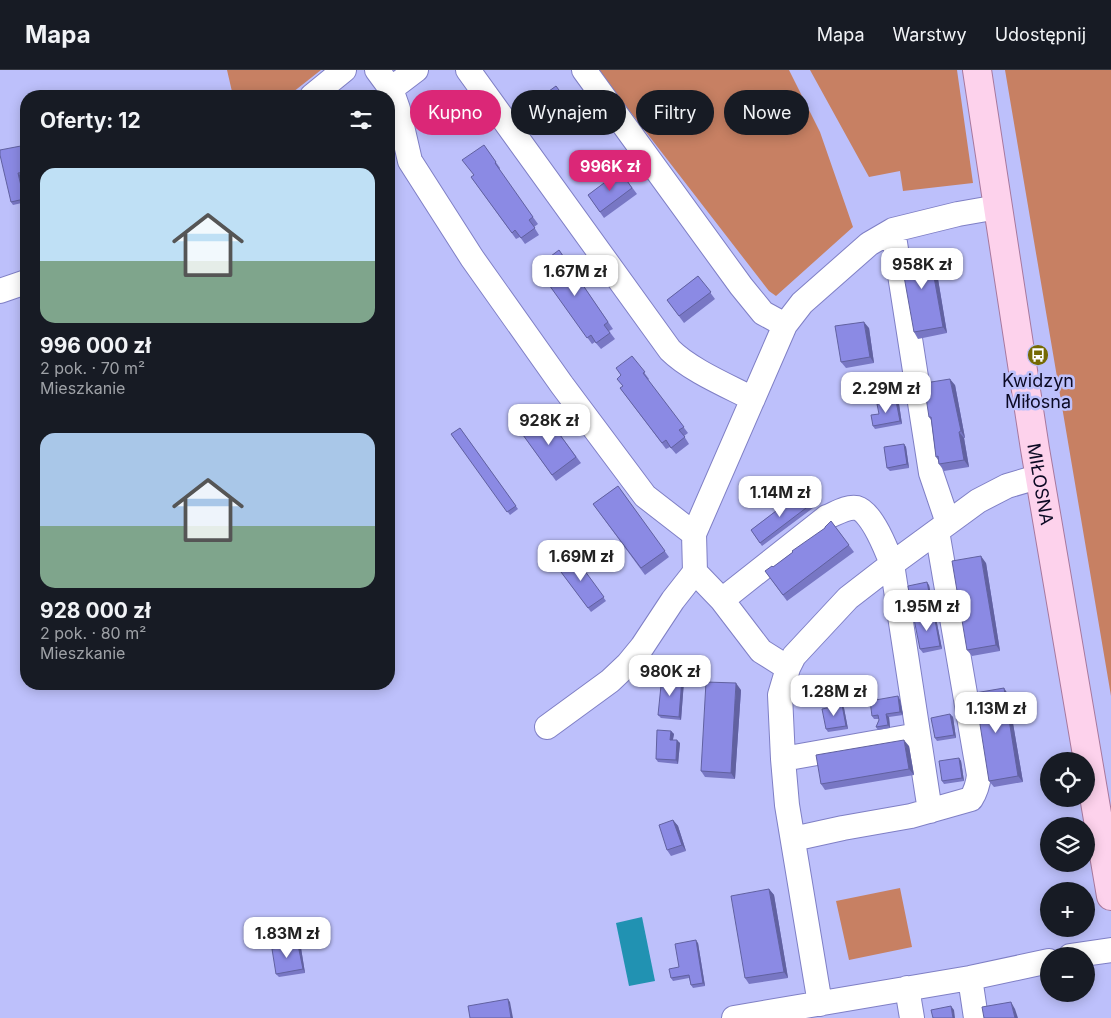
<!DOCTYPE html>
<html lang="pl">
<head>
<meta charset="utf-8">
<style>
  :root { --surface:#171b24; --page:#20242c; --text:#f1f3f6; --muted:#9ea1a6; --line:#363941; --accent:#db2777 }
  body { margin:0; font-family:Inter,sans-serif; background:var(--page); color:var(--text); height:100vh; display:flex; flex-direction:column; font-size:19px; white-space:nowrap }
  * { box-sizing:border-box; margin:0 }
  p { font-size:16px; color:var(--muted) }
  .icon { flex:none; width:28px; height:28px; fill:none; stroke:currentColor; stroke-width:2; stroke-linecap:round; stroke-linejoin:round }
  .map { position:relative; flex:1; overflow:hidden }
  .side { position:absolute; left:20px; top:20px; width:375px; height:600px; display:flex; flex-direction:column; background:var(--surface); border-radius:20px; box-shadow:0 2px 12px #0003 }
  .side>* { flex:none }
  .hud { position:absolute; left:410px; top:20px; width:475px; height:45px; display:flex; gap:10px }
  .buttons { position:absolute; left:1040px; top:682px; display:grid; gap:10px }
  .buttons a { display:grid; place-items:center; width:55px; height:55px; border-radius:50%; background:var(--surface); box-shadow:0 2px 12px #0003; font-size:25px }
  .price { position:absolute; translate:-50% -42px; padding:0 11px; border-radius:10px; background:#fff; color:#222; font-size:16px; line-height:32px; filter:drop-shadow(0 1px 2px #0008) }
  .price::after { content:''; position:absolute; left:50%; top:30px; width:15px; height:11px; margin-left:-8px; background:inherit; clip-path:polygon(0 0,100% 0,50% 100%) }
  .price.active { background:var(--accent); color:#fff }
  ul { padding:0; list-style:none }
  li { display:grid; align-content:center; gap:10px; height:265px; padding:0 20px }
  li span { display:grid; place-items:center; height:155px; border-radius:15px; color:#555 }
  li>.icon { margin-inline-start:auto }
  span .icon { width:90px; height:90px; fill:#fffc; stroke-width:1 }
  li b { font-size:21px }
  h2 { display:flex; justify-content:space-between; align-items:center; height:60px; padding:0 20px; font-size:21px }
  .pill { padding:0 18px; border-radius:22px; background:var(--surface); box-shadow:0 2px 12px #0003; font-size:18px; line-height:45px }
  .pill.active { background:var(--accent); color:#fff }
  header { display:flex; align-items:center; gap:30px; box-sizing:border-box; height:70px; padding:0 25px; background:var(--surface); border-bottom:1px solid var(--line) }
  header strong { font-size:24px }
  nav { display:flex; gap:28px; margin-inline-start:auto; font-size:18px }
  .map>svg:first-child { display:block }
  .green { fill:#c78063 }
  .water { fill:#2192b2 }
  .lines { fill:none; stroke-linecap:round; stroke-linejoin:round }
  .minor-casing { stroke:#7f7fc5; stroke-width:26 }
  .major-casing { stroke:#a8789d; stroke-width:30 }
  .minor { stroke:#fff; stroke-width:24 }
  .major { stroke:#fdd2ec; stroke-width:28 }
  .wall { fill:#7877c4 }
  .shaded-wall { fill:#6161a0 }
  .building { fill:#8b8ae4; stroke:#6161a0 }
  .labels { text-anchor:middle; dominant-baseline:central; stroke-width:5; stroke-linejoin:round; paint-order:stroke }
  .poi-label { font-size:18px; fill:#0b0923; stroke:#bdc0fb }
  .street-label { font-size:18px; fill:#0b0923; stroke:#bdc0fb }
</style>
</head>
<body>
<header>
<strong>Mapa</strong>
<nav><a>Mapa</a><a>Warstwy</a><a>Udostępnij</a></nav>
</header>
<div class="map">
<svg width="1111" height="948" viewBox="0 0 1111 948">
  <rect width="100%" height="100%" fill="#bdc0fb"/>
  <path class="green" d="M227,0H321L288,26H233Z
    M598,0H789L820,62L853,157L776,226L769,221Z
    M810,0H957L973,113L903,121L900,101L869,107Z
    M1005,0H1111V626Z
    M900,818L912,877L849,890L836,831Z"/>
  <path class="water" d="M642,847L655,911L629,916L616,853Z"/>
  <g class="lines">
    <g class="minor-casing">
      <path id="minor" d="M377,0L391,19L398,39L410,91L472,188L562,315L645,426L694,464
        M468,0L670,280C690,300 728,316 753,329
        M584,0L741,216L763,243L785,255
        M391,19L416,0
        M312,26L344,0
        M893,160L931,403L948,453
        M0,221L26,212
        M695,502L722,530L761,581L788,598
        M722,530L827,447C835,444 847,436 857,438C872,442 887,481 892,494L930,741
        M547,657L610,611L628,594L642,577L673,530L695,502L694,464L785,255L802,233L869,174L893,160L958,144L998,137
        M783,689L918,665
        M793,769L843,758L911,746L971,729C976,721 978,714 979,705L937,461
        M1070,886L1111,880
        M970,908L976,948
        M907,918L912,948
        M820,934L787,735L783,689L780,625L788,598L794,586L848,528L892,494L978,431L1007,416L1041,406
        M734,948L970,908L1049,891"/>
    </g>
    <g class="major-casing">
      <g id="major">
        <path id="s1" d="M977,0L1035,379L1111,826"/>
      </g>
    </g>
    <use href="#minor" class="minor"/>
    <use href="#major" class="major"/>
  </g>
  <path class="wall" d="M556,16L572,39L540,63L523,40Z
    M26,75V105L21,106L26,132L13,135L11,132Z
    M484,75L500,98L499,100L538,154L534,157L539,165L525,174L520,167L516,169L471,107L474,105Z
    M620,101L637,124L604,148L588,125Z
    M559,180L613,259L609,261L615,269L601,279L595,272L592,274L547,212L549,210L548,200Z
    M934,185L947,263L918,269L914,262Z
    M698,206L715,229L684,253L667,230Z
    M869,258L874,293L846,298L841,292Z
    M632,286L649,309L648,310L688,363L684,366L689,374L676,384L670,377L666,379L620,318L623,316L617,309L621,306Z
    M955,315L965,368H964L969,397L944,401L939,394L938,390L936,387L931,350L929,347Z
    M899,334L902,354L875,359L873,356L879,344Z
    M547,347L581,393L556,411L523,365Z
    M460,358L518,439L510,445L451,364Z
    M904,374L906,377L909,398L890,401L887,398Z
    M618,416L669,487L645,505L593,434Z
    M801,422L813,438L762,476L751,460Z
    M831,451L854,482L787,531L765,501L773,497L825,458Z
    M574,486L606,531L591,542L558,498Z
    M986,493L1000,581L972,586L967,580Z
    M929,515L933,535L914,539L911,536Z
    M934,545L936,548L942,579L923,583L920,579Z
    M682,608L684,611L681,650L661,648L658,645Z
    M741,620L735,709L705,707L701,701Z
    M1008,624L1023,712L994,717L989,711Z
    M898,626L900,630L903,645L889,647L890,658L878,660L876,657L879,650V649H874L872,646Z
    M842,635L844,638L848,659L828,662L826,659Z
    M950,644L953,647L956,668L937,671L935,668Z
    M671,661L674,664L673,670L680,673L678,694L658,692L656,689Z
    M909,676L914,705L825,720L821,714Z
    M959,688L961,691L964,711L944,714L942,711Z
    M673,750L678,756L686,781L671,786L667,780Z
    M769,819L774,825L788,908L749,914L745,908Z
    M698,873L705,916L693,918L691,915L689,908L673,911L671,908Z
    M301,878L305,903L279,907L276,904Z"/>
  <path class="shaded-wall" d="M18,103L21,106L26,132L24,129Z
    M929,179L934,185L947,263L943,257Z
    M864,252L869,258L874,293L870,287Z
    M950,309L955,315L965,368L961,361Z
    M896,331L899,334L902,354L900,351Z
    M959,362L964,368L969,397L964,390Z
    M904,374L906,377L909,398L907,394Z
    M981,486L986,493L1000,581L996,575Z
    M927,512L929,515L933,535L931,532Z
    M934,545L936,548L942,579L940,576Z
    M682,608L684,611L681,650L679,647Z
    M736,613L741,620L735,709L731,703Z
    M1004,618L1008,624L1023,712L1018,706Z
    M898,626L900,630L903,645L900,642Z
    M842,635L844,638L848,659L846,656Z
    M886,644L889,647L890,658L888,655Z
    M950,644L953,647L956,668L954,665Z
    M671,661L674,664L672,673L670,670Z
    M677,670L680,673L678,694L676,690Z
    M904,670L909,676L914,705L909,699Z
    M959,688L961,691L964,711L962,708Z
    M673,750L678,756L686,781L682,775Z
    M769,819L774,825L788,908L784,902Z
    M696,870L698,873L705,916L703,913Z
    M298,875L301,878L305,903L303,899Z
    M508,929L510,932L513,948H511Z
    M1011,932L1015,939L1018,948H1015Z
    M951,936L954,940L955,948H953Z"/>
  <path class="building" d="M556,16L568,32L536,56L523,40Z
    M26,75V102L18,103L24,129L11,132L0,85V80Z
    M484,75L496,92L495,93L533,147L529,150L535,158L521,168L515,160L512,163L471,107L474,105L462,90Z
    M620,101L632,118L600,142L588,125Z
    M929,179L943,257L914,262L900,184Z
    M559,180L608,252L604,255L610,263L596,273L591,265L587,268L547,212L549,210L544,203L548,200L543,192Z
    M698,206L711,222L679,246L667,230Z
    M864,252L870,287L841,292L835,256Z
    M632,286L645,302L643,303L684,357L679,360L685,367L671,378L666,370L662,373L620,318L623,316L617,309L621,305L616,298Z
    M950,309L961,361L959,362L964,390L939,394L938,386L936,387L931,347H929L925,321H927L925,313Z
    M896,331L900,351L873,356L871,345L879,344L877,334Z
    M547,347L576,387L552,405L523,365Z
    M460,358L516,436L507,442L451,364Z
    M904,374L907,394L887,398L884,377Z
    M618,416L665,481L641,498L593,434Z
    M801,422L810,435L760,473L751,460Z
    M831,451L849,475L783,525L765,501L772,496L773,497L793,482L792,481L825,458V457Z
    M574,486L604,527L588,538L558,498Z
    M981,486L996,575L967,580L952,491Z
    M927,512L931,532L911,536L908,516Z
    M934,545L940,576L920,579L914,549Z
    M662,606L682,608L679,647L658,645Z
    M706,612L736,613L731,703L701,701Z
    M1004,618L1018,706L989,711L975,623Z
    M898,626L900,642L886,644L888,655L876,657L879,650L878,645L872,646L870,631Z
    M842,635L846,656L826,659L822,639Z
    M950,644L954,665L935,668L931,648Z
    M657,660L671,661L670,670H677L676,690L656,689Z
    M904,670L909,699L821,714L816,685Z
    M959,688L962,708L942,711L939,691Z
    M673,750L682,775L667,780L659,755Z
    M769,819L784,902L745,908L731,826Z
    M696,870L703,913L691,915L689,905L671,908L669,899L679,897L675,874Z
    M298,875L303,899L276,904L272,879Z
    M508,929L511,948H470L468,936Z
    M1011,932L1015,948H984L982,937Z
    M951,936L953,948H933L931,940Z"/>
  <defs>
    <g id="bus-disc" transform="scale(1.125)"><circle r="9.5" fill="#756a03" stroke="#bdc0fb"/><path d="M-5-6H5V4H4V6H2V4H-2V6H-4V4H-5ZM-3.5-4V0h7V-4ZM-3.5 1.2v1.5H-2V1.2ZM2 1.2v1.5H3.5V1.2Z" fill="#fff"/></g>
  </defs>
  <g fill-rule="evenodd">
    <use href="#bus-disc" x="1038" y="285"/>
  </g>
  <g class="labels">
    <g class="poi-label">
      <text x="1038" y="310">Kwidzyn<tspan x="1038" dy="21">Miłosna</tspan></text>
    </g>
    <g class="street-label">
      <text stroke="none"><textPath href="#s1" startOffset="419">MIŁOSNA</textPath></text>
    </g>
  </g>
</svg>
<div class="buttons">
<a><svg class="icon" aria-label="locate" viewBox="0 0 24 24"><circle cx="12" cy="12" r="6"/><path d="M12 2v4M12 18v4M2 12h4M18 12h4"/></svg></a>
<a><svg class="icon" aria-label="layers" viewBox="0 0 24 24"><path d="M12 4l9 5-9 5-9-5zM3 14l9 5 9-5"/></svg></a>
<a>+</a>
<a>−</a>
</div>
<b class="price active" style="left:610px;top:122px">996K zł</b>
<b class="price" style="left:922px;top:220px">958K zł</b>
<b class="price" style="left:575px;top:227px">1.67M zł</b>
<b class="price" style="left:886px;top:344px">2.29M zł</b>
<b class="price" style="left:549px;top:376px">928K zł</b>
<b class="price" style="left:780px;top:448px">1.14M zł</b>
<b class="price" style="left:581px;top:512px">1.69M zł</b>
<b class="price" style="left:927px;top:562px">1.95M zł</b>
<b class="price" style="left:670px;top:627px">980K zł</b>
<b class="price" style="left:834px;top:647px">1.28M zł</b>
<b class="price" style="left:996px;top:664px">1.13M zł</b>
<b class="price" style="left:287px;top:889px">1.83M zł</b>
<div class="hud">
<a class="pill active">Kupno</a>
<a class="pill">Wynajem</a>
<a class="pill">Filtry</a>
<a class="pill">Nowe</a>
</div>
<section class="side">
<h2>Oferty: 12<svg class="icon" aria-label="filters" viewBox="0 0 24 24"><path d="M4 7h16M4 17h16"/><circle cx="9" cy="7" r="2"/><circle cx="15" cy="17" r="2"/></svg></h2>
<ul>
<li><span style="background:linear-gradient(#bfe0f5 60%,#7fa58c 0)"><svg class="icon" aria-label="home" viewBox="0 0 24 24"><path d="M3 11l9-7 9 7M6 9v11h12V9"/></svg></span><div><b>996 000 zł</b><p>2 pok. · 70 m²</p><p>Mieszkanie</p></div></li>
<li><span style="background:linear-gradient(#a9c7e8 60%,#7fa58c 0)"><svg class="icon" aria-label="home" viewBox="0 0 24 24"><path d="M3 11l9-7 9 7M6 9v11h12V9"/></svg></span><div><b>928 000 zł</b><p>2 pok. · 80 m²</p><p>Mieszkanie</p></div></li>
</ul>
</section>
</div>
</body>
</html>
